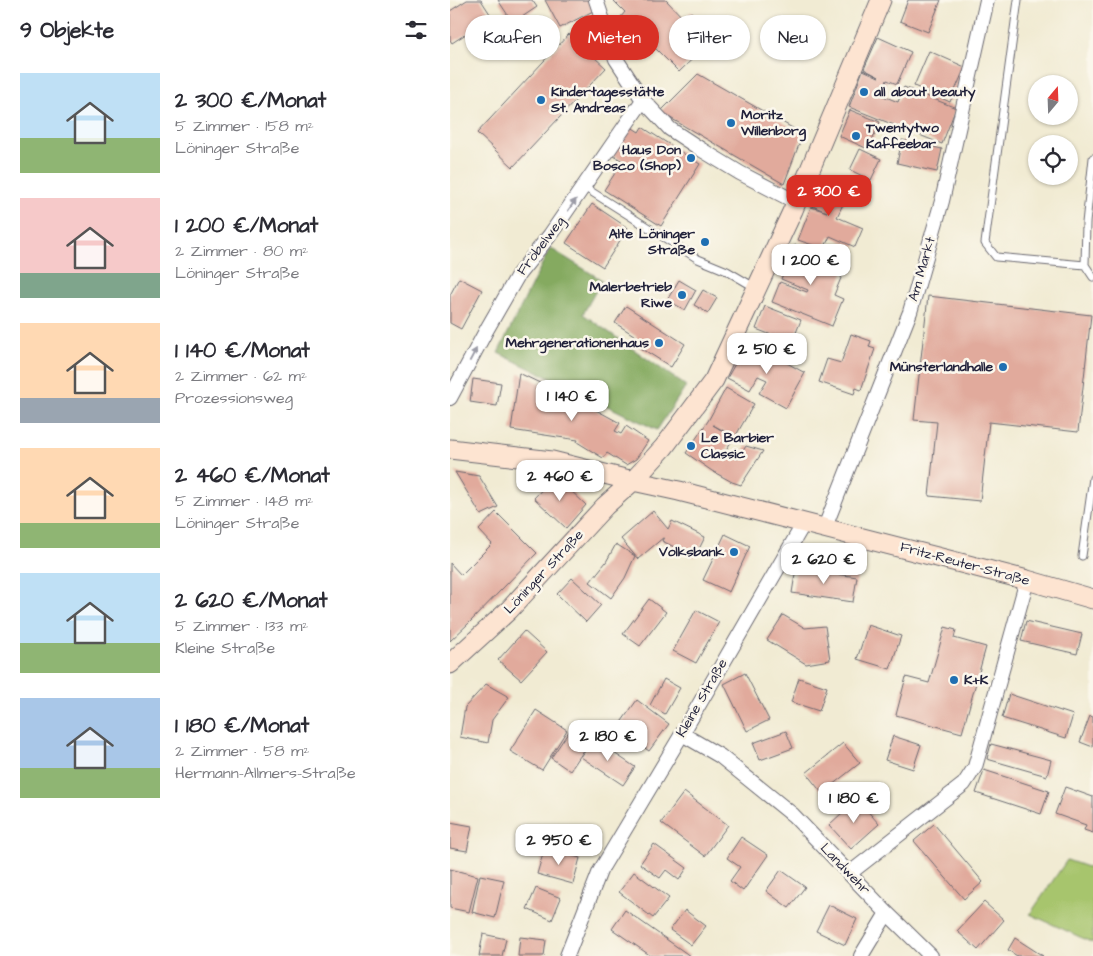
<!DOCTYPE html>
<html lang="de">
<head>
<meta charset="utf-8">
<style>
  :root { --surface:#fff; --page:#f7f7f7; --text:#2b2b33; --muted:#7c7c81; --accent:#d93025 }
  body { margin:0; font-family:"Architects Daughter",sans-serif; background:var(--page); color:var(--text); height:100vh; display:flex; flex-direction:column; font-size:19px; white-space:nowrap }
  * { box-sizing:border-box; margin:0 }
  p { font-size:16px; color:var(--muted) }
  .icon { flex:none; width:28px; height:28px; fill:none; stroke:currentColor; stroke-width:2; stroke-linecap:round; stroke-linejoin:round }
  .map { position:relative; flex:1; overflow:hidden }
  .details { display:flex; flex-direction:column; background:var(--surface); width:450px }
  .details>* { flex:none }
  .top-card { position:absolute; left:15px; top:15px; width:475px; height:45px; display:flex; gap:10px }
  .needle { width:32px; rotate:19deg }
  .controls { position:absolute; left:578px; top:75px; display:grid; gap:10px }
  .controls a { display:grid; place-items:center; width:50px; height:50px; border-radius:50%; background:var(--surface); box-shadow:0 1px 4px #0004; font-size:25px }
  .price { position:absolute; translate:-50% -42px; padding:0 11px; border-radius:10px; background:#fff; color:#222; font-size:16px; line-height:32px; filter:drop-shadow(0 1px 2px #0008) }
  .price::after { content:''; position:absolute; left:50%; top:30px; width:15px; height:11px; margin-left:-8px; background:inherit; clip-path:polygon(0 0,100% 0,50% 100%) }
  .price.active { background:var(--accent); color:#fff }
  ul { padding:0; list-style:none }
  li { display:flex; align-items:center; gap:15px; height:125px; padding:0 20px }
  li span { display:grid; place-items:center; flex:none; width:140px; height:100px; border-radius:0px; color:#555 }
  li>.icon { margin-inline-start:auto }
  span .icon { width:60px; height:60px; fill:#fffc; stroke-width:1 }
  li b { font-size:21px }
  h2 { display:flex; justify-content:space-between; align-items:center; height:60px; padding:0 20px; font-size:21px }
  .pill { padding:0 18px; border-radius:22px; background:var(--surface); box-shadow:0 1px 4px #0004; font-size:18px; line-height:45px }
  .pill.active { background:var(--accent); color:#fff }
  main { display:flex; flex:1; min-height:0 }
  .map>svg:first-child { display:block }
  .green { fill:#a7c56d; stroke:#647454 }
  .forest { fill:#85aa60; stroke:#54664e }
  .building { fill:#e1aa9c }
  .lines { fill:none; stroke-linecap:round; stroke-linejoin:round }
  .lane-casing { stroke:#6a6870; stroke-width:9 }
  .street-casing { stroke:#6a6870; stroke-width:16 }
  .secondary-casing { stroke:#6a6870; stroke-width:21 }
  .lane { stroke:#fff; stroke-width:7 }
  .street { stroke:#fff; stroke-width:14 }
  .secondary { stroke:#fde4d1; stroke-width:19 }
  .oneway { fill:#9c9ca7 }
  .poi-dot { fill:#1f6fb2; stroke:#fbf7ec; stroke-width:2 }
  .labels { text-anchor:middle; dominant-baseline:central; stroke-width:5; stroke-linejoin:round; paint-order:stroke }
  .poi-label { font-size:14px; font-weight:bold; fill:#22223b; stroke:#fbf7ec; text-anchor:start }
  .street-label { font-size:14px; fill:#22223b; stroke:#fbf7ec }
</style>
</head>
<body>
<main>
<section class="details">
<h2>9 Objekte<svg class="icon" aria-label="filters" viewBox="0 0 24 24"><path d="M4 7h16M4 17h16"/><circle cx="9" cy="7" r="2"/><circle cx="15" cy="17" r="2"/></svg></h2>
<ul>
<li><span style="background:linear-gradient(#bfe0f5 65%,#8fb573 0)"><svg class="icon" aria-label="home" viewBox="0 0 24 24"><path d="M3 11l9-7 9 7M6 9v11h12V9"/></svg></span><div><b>2 300 €/Monat</b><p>5 Zimmer · 158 m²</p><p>Löninger Straße</p></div></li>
<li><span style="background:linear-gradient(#f6c9c9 75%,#7fa58c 0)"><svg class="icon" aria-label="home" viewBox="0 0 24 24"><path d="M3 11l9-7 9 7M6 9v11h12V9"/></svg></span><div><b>1 200 €/Monat</b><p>2 Zimmer · 80 m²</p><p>Löninger Straße</p></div></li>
<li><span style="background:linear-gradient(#ffd9b3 75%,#9aa5b1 0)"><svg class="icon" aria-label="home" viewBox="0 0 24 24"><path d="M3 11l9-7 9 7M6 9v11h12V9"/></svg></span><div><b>1 140 €/Monat</b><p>2 Zimmer · 62 m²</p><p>Prozessionsweg</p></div></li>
<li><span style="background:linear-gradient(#ffd9b3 75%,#8fb573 0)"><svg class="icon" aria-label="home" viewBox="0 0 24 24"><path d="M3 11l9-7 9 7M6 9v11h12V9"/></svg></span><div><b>2 460 €/Monat</b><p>5 Zimmer · 148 m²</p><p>Löninger Straße</p></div></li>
<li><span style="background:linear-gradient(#bfe0f5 70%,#8fb573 0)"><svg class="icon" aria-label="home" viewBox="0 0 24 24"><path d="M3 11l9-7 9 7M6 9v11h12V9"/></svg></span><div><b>2 620 €/Monat</b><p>5 Zimmer · 133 m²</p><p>Kleine Straße</p></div></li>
<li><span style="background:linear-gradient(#a9c7e8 70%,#8fb573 0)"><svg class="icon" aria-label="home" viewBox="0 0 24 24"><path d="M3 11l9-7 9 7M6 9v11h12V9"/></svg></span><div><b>1 180 €/Monat</b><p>2 Zimmer · 58 m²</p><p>Hermann-Allmers-Straße</p></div></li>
</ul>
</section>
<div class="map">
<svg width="643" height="956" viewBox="0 0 643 956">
  <rect width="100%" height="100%" fill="#fbf7ec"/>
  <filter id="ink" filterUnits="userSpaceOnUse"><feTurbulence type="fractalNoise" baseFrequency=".02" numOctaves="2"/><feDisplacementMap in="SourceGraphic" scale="10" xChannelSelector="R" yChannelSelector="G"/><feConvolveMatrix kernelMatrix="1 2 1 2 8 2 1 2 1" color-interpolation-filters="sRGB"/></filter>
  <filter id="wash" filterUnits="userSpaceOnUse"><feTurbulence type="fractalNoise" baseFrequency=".0096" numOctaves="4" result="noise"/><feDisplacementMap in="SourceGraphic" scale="20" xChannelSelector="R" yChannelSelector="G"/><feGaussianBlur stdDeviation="1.12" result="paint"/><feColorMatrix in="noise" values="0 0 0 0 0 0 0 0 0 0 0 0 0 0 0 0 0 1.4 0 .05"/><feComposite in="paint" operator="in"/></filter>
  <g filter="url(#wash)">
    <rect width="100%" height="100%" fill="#f1ebd3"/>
    <path class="green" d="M617,860L643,869V943L580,914Z"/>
    <path class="forest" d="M100,248L152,280L133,314L236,386L207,430L48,353Z"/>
    <g id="blocks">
      <path class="building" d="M17,0H31L42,17L2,43L0,40V11Z
        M48,0H82L87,7L63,23Z
        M95,0H139L145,10L110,28Z
        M163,0H216L234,19L241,12L265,37L229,72L197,40L194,43L170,18L175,12Z
        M458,0H491L478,32L450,21Z
        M119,34L156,68L63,167L27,133Z
        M428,37L461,52L447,84L437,80L431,95L448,102L454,87L506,108L492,144L399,107L413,70L429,77L414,69Z
        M479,51L515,67L500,102L464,86Z
        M248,74L353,134L334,184L210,112Z
        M400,110L430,122L418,149L389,136Z
        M178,125L189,132L192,127L250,164L211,226L154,190L173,161L160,154Z
        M452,140L492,149L487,172L447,163Z
        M410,149L431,159L421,180L400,170Z
        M374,175L401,187L387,217L413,228L405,247L380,236L374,249L348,240L361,207L377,212L360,205Z
        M142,204L178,228L153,267L116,243Z
        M345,245L396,266L384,295L393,299L382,326L322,302L330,282L357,292L358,290L331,279Z
        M9,278L32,290L11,329L0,323V295Z
        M229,280L246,290L235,310L217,300Z
        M253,290L267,298L258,313L244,305Z
        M478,296L641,315L628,432L539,422L530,501L479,496L487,422L464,420Z
        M176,306L235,344L221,367L183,343L187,337L165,323Z
        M315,306L351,320L342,343L306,329Z
        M401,334L421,341L419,347L425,349L411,390L406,388L404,394L369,382L377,359L391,363Z
        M297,343L327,360L328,358L355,373L336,408L309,393L317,380L308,376L300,390L277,378Z
        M69,373L146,410L170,423L165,431L171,434L176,426L198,441L186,459L176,465L157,453L153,458L127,442L128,440L61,430Z
        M23,379L51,383L47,406L20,402Z
        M276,388L304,404L285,437L263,425L284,438L275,451L288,459L296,446L313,451L291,485L282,482L262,471L236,453L258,421Z
        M5,472L29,476L48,507L31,515Z
        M103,478L114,489L116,486L136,505L116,528L84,498Z
        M203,511L218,529L222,521L255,537L245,557L212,541L214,537L188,559L171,539Z
        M46,512L87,553L19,623L0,641V563L11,575L42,544L29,530Z
        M275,534L300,546L279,592L253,580Z
        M166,544L185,556L175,578L161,598L140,582L156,562Z
        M346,568L407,577L403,602L342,593Z
        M122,578L151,605L136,622L107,594Z
        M199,599L216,612L190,646L173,634Z
        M246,610L269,622L246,663L223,651Z
        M333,615L355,628L375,626L380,660L356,664L317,640Z
        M576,621L632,634L627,654L571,641Z
        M418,625L451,636L440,669L407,659Z
        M495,627L506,630L504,638L536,647L512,733L446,715L456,677L479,683Z
        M74,631L97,652L71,680L48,660Z
        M295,673L319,720L297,731L274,684Z
        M349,678L377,687L369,711L341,702Z
        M214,679L230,688L215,714L200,705Z
        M36,684L59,697L42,720L38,743L10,737L15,707Z
        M559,694L623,715L616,738L552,718Z
        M187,700L219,724L199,751L167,728Z
        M86,710L117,730L92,770L60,751Z
        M640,716L643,717V747L630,742Z
        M122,727L141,740L120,771L101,758Z
        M336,731L343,748L310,760L303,743Z
        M443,736L471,745L463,769L435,760Z
        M143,739L185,767L173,785L131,757Z
        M393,743L410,763L372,793L356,773Z
        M541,744L601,760L597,776L537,759Z
        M534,770L599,791L591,814L526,793Z
        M615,787L643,797V833L634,830L636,825L605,814Z
        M234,792L278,825L255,856L211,823Z
        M407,799L429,824L401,849L379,825Z
        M0,822L22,826L17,851L0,848Z
        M484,824L533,882L514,899L464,841Z
        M291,837L318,855L293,891L280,881L290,867L277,858Z
        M204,844L237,868L229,880L216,870L210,878L190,864Z
        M95,847L130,858L123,884L87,874Z
        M0,869L28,876L19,912L0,908Z
        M331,870L355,887L339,908L316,891Z
        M184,872L219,898L203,918L169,892Z
        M30,875L54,880L45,918L22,912Z
        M86,888L111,898L102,920L77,909Z
        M534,902L554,920L528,950L507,931Z
        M379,905L407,919L395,945L366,931Z
        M175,910L240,956H201L162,929Z
        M235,910L256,926L241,945L220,930Z
        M33,934L56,939L52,956H29Z
        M70,937L96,940L94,956H68Z
        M565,938L593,956H567L558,950Z"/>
    </g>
  </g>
  <g filter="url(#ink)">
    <use href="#blocks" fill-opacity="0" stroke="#6a6870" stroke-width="1"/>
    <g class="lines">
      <g class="lane-casing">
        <path id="lane" d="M568,0L535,243L546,257L635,265
          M643,158L636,223L635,265L643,277
          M134,187L248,259L277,271L306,288
          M632,556L643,478"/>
      </g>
      <g class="street-casing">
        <path id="street" d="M146,0L166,59L193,100L220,129L252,150L290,173L346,202
          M0,398L37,329L68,275L100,235L193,100
          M375,527L460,312L492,201L537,0
          M232,734L270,756L343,815L437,913L481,956
          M400,873L514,784L525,767L577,580
          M117,956L150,871L232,734L354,523
          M411,956L437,913"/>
      </g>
      <g class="secondary-casing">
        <path id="secondary" d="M0,449L102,461L183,481L229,491L577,580L643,599
          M0,664L59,610L155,506L183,481L214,447L264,380L343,210L431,0"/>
      </g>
      <use href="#lane" class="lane"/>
      <use href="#street" class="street"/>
      <use href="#secondary" class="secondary"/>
    </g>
    <defs><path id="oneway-solid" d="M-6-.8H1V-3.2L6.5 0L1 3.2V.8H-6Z" transform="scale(1.25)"/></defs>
    <g class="oneway">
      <use href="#oneway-solid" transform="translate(122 205) rotate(-55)"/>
      <use href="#oneway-solid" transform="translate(23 355) rotate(-62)"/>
    </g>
  </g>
  <g class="poi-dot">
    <circle cx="414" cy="92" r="5"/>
    <circle cx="91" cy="100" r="5"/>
    <circle cx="281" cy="123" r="5"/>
    <circle cx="406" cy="136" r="5"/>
    <circle cx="241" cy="158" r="5"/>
    <circle cx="255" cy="242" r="5"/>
    <circle cx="232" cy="295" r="5"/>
    <circle cx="209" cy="343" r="5"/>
    <circle cx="553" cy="367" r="5"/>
    <circle cx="241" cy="446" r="5"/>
    <circle cx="284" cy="552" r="5"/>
    <circle cx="504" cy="680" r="5"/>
  </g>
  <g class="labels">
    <g class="poi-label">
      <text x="101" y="92">Kindertagesstätte<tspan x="101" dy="16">St. Andreas</tspan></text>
      <text x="424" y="92">all about beauty</text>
      <text x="291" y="115">Moritz<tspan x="291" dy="16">Willenborg</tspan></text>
      <text x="416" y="128">Twentytwo<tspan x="416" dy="16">Kaffeebar</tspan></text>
      <text x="231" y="150" text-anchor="end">Haus Don<tspan x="231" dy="16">Bosco (Shop)</tspan></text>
      <text x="245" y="234" text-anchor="end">Alte Löninger<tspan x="245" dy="16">Straße</tspan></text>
      <text x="222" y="287" text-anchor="end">Malerbetrieb<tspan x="222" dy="16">Riwe</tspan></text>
      <text x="199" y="343" text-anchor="end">Mehrgenerationenhaus</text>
      <text x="543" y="367" text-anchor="end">Münsterlandhalle</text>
      <text x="251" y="438">Le Barbier<tspan x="251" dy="16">Classic</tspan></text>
      <text x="274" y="552" text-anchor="end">Volksbank</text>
      <text x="514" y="680">K+K</text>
    </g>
    <g class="street-label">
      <text transform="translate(91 246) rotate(-53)">Fröbelweg</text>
      <text transform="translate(472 269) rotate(-74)">Am Markt</text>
      <text transform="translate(515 564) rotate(15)">Fritz-Reuter-Straße</text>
      <text transform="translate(94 572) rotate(-47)">Löninger Straße</text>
      <text transform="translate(252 698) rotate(-60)">Kleine Straße</text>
      <text transform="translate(395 869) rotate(46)">Landwehr</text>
    </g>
  </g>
</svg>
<div class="controls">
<a><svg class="needle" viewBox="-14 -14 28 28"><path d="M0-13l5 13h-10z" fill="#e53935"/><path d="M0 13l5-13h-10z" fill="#7c7c81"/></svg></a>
<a><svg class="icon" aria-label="locate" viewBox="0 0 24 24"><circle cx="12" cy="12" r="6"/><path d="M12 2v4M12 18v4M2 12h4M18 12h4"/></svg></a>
</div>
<b class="price active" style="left:379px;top:217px">2 300 €</b>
<b class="price" style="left:361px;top:286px">1 200 €</b>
<b class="price" style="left:317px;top:375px">2 510 €</b>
<b class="price" style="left:122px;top:422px">1 140 €</b>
<b class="price" style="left:110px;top:502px">2 460 €</b>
<b class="price" style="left:374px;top:585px">2 620 €</b>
<b class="price" style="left:158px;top:762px">2 180 €</b>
<b class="price" style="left:404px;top:824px">1 180 €</b>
<b class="price" style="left:109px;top:866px">2 950 €</b>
<div class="top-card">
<a class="pill">Kaufen</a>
<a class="pill active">Mieten</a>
<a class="pill">Filter</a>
<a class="pill">Neu</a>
</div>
</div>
</main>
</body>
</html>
